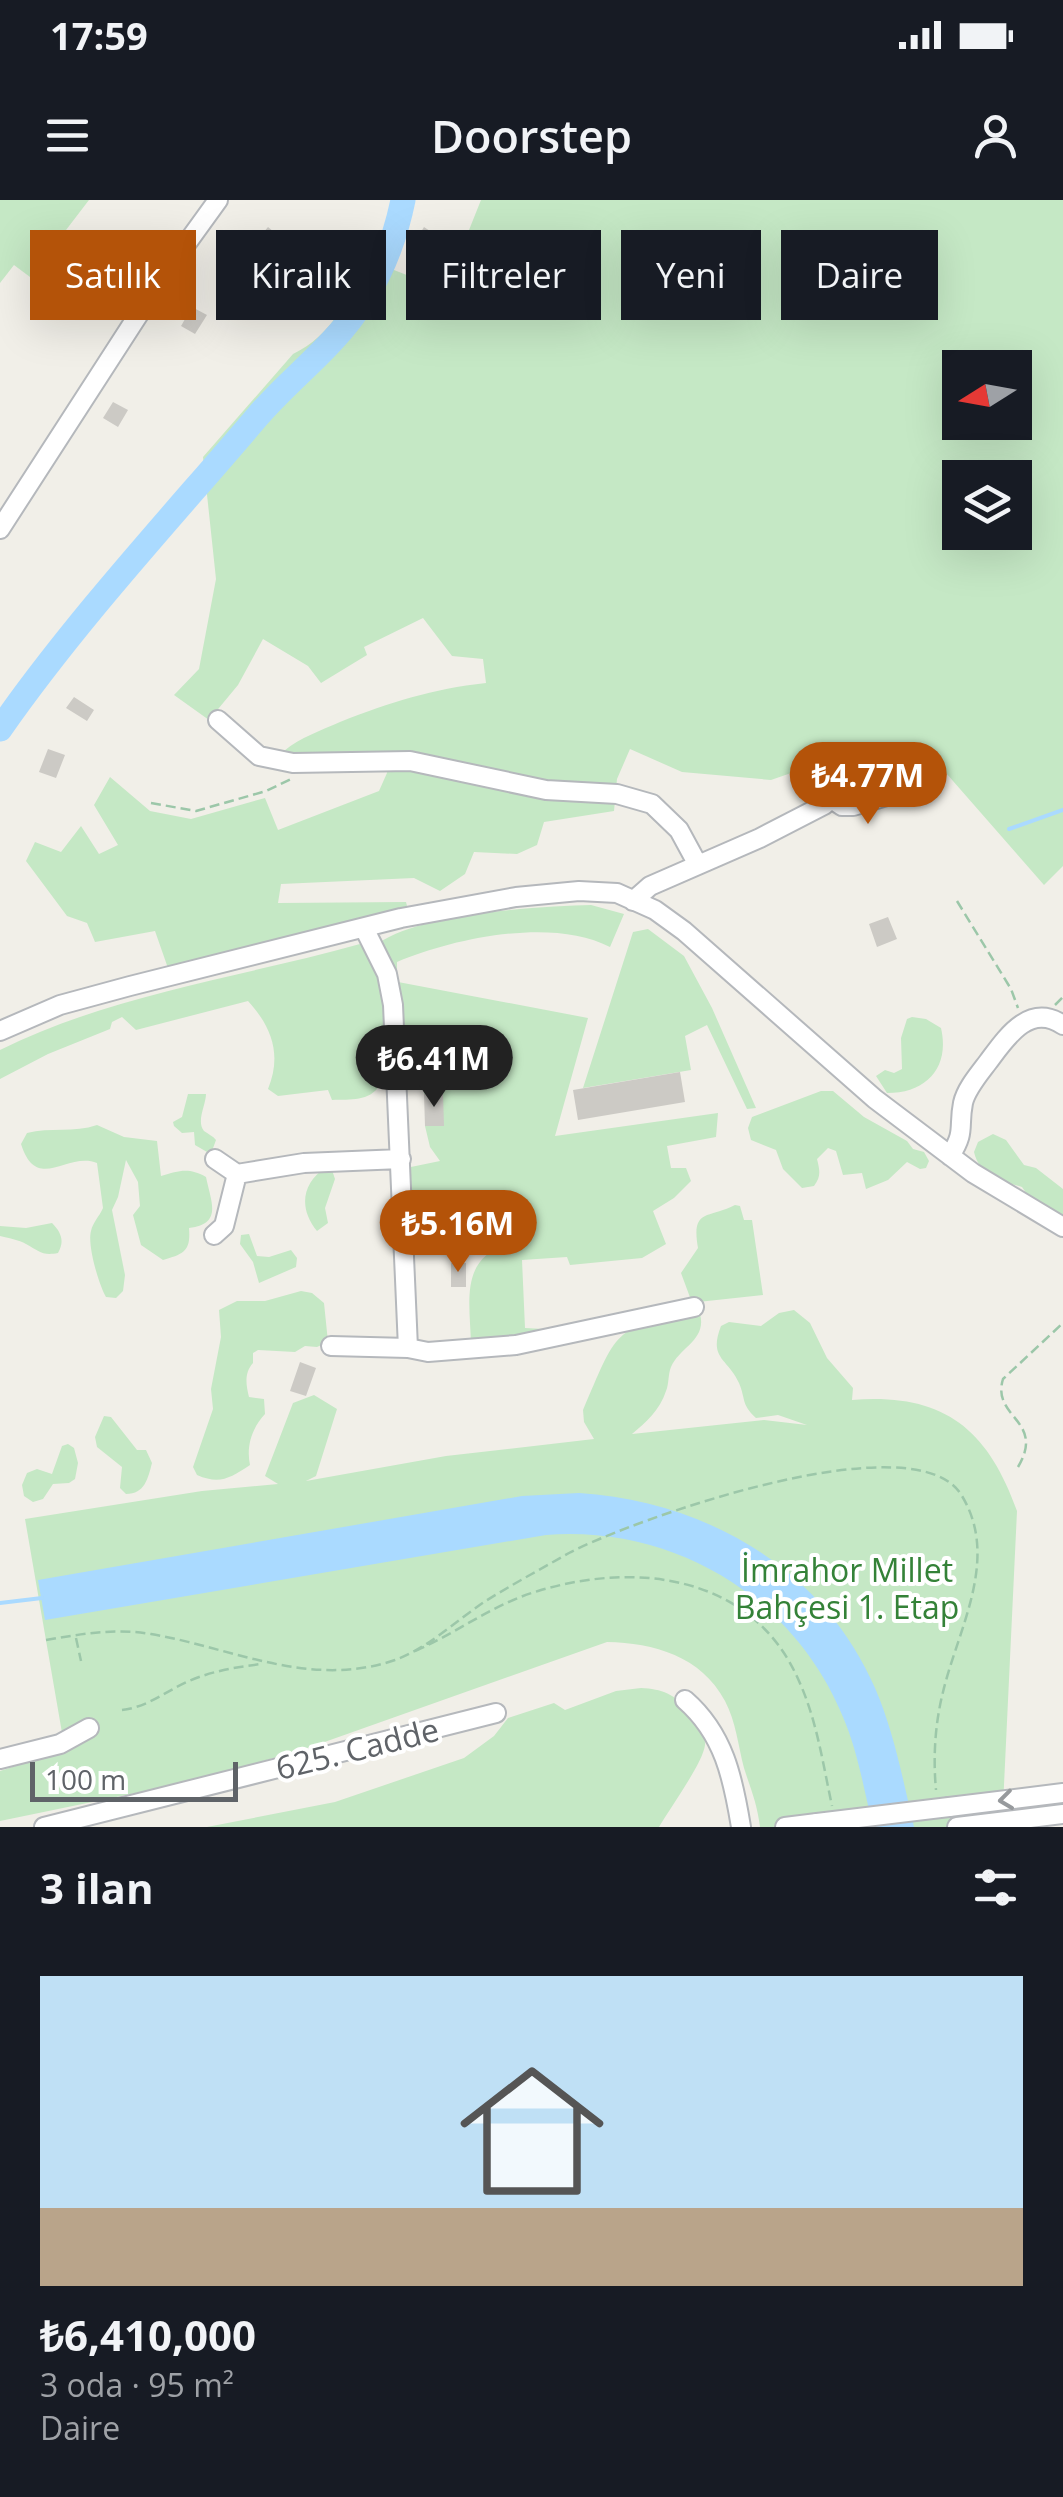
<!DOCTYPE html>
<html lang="tr">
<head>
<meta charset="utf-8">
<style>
  :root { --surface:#171b24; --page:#20242c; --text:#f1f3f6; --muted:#9ea1a6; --accent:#b45309 }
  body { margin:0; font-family:"Open Sans",sans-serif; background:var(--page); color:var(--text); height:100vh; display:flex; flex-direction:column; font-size:38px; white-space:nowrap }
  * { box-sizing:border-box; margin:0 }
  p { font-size:32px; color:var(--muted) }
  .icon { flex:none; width:55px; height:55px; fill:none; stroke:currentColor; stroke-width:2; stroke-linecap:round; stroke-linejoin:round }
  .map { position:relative; height:1627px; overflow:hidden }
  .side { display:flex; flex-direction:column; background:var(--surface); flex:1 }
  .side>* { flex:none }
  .hud { position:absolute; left:30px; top:30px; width:1005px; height:90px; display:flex; gap:20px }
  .needle { width:65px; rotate:259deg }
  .controls { position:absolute; left:942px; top:150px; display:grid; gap:20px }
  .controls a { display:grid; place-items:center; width:90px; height:90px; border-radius:0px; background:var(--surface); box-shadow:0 10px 40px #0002; font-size:50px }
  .scale { position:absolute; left:30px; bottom:25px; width:208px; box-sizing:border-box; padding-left:10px; border:5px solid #5f6368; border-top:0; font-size:28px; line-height:35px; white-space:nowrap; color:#5f6368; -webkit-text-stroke:8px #fff; paint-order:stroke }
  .price { position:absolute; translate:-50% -85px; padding:0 22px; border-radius:35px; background:var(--accent); color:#fff; font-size:32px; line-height:65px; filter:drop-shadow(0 2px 5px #0008) }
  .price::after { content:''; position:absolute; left:50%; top:60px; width:30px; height:22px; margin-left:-15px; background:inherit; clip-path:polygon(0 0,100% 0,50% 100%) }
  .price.current { background:#222; color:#fff }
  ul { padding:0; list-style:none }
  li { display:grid; align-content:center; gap:20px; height:530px; padding:0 40px }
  li span { display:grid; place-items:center; height:310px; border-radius:0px; color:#555 }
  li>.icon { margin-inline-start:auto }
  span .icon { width:180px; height:180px; fill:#fffc; stroke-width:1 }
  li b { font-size:42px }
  h2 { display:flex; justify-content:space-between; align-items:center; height:120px; padding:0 40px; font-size:42px }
  .pill { padding:0 35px; border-radius:0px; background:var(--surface); box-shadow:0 10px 40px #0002; font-size:35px; line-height:90px }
  .pill.current { background:var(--accent); color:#fff }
  .status { display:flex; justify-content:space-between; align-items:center; height:70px; padding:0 50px; background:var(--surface); direction:ltr }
  .status svg { height:28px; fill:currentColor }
  header { display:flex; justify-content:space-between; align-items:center; height:130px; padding:0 40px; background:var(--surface); font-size:45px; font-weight:600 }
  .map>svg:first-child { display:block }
  .green { fill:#c5e8c5; fill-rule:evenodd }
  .water { fill:#aadaff }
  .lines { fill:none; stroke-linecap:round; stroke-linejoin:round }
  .stream { stroke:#aadaff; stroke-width:4 }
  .river { stroke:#aadaff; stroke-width:25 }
  .building { fill:#cccac5 }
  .minor-casing { stroke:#b5b8bc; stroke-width:22 }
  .path { stroke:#9cc7a9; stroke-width:2.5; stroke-dasharray:10 5; stroke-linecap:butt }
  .minor { stroke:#fff; stroke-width:18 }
  .minor-bridge-casing { stroke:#b5b8bc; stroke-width:22; stroke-linecap:butt }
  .minor-bridge { stroke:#fff; stroke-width:18 }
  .oneway { stroke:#979a9d }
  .labels { text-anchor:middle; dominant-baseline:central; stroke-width:8; stroke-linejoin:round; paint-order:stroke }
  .park-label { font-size:32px; fill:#348238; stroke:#fff }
  .street-label { font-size:32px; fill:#5f6368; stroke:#fff }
</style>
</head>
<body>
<div class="status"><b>17:59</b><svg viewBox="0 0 49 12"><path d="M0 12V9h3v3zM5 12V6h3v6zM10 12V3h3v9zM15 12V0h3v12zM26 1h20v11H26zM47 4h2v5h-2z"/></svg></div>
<header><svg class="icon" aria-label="menu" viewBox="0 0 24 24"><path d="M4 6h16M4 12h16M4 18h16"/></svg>Doorstep<svg class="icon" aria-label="person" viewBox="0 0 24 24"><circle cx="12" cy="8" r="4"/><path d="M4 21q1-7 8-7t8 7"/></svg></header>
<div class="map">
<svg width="1063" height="1627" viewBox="0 0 1063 1627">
  <rect width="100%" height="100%" fill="#f1efe8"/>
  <path class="green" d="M0,0H89L30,77L14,65L0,83Z
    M481,0H1063V666L1044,685L939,565L854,551L771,580L682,572L630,549L617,579L614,611L544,622L537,645L517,654L474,652L465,674L440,691L414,678L281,684L278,703L406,702L408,710L169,771L155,731L95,742L87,723L67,716L26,661L35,642L61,652L81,626L99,654L118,645L94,605L110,577L150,611L191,619L265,598L278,630L379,591L387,573L385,554L301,555L284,551C301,537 320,531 340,522C391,502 432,489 486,483L483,459L452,456L423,418L364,447L367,455L321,483L308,466L263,439L238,485L209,520L174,495L199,469L216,379L203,257L293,154C332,136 349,96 371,61L445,90ZM960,168H1015V222H960ZM960,278H1015V332H960Z
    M591,705L624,714L610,747C553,717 454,738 397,762V773L391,769L379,743C419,714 540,706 591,705Z
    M648,729L684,756L712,808L756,908L747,909L707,825L685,836L691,870L583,888L633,732Z
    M360,744L385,787L389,820L380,885C369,902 351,899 332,900L328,890L278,896L268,889C282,855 272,827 248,801L136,830L122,817L112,822L110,829L48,854L0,879V850C110,795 242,777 360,744Z
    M398,782L588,818L555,936L718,913L716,937L667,946L671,968H686L691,981L674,998L653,1011L666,1044L642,1058L570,1065L567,1057L522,1060L525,1128L544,1129V1135L471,1144C470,1102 459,1057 510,1044L509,1032C473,1030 442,1038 408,1047L406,968L440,961L430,947L425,926L443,925V894H424L423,880L442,881L436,855L438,843L401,837Z
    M912,817L926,819L941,828C950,867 927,893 887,893L876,876L885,870L894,873L902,869L901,838L907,819Z
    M821,891H833L864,917L907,941L913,949L924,952L929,961L926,968L920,969L907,962L888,980L866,989L862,973L843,975L836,951L828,948L817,959C820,971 821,977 814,986L802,988L783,969L776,950L751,940L748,928L752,917Z
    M188,894H206C206,905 196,921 204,931C208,934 213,936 216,940L212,951L207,952L195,945L194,932L182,933L174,926L173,922L182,917Z
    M97,925L124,937L157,941L161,976C179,971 188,967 206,977C211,1002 223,1024 189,1028C191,1051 184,1054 163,1060L141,1045L133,1015L140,1006L138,982L126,960L118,997L112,1010L125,1075L123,1091L116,1098L106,1097C99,1085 87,1045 91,1031C93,1022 99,1017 103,1008L97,963C67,951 37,994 21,944L27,933C50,927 74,933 97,925Z
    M993,934L1006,940L1024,965L1036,968L1063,989V1016L1056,1018L1033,1003L1022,987C1001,981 980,977 974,952L978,942Z
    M326,967H331L335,979L325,1008L328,1023L317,1031C299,1009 301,984 326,967Z
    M735,1005L740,1006L744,1020H752L763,1095L698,1102L691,1100L681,1073L698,1048C691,1008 708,1019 735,1005Z
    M52,1023C61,1032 65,1041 58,1053C42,1056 39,1051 26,1044C19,1040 8,1038 0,1036V1026L26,1028Z
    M249,1034L257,1056L269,1057L291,1050L297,1058L296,1067L259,1083L253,1062L240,1044L241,1035Z
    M301,1091L312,1093L324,1103L328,1142L317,1147L305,1146L295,1152L258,1150L253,1153V1163C244,1173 246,1185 249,1197L264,1199L265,1214C252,1228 246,1246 250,1265C230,1278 220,1285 197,1275L193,1267L213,1209L211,1189L221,1137L219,1110L237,1101H265Z
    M794,1110L810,1123L827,1158L853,1188L852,1200C942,1193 987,1227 1017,1311L1002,1627H760C757,1603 751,1590 744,1568C738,1545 736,1522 725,1501C701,1456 654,1443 607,1442L302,1550L189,1582L0,1621V1571L65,1550L25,1319L202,1291L278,1284L265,1276L293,1203L314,1195L337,1209L316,1276L306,1281L446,1256L594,1239L584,1222L583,1210C617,1133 611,1124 700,1114C707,1140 680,1147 671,1167C668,1174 669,1184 666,1191C660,1210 646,1222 632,1234L764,1220L807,1225L778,1215L756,1218C741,1204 746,1200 739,1183C728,1158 708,1159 721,1126L729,1122L761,1126L779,1113Z
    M104,1216L111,1217L137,1250H146L152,1263C148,1278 145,1294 126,1294L120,1288L122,1267L97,1247L95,1237Z
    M68,1244L74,1248L78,1263L75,1279L69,1283L53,1284L43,1299L33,1302L24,1296L22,1285L27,1273L37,1269L52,1274L62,1246Z
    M641,1488C662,1489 675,1494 688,1511C696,1521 706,1532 705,1545C703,1563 670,1608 659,1627H207L335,1602L464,1558L494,1536L508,1518L554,1503L565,1510L616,1491Z"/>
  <path class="water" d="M579,1293C705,1301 823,1368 875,1488C894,1532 903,1580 914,1627H873C864,1590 858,1552 843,1517C794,1397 674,1325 546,1335L45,1420L38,1380L522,1296Z"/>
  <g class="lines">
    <path class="stream" d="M1009,629L1063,610
      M0,1403L42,1398"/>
    <path class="river" d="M0,529C77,419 170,319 257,217C280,190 308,167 332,141C370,101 392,54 403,0"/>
  </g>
  <path class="building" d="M268,27L287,43L276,56L257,40Z
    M424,27L439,37L428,55L413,45Z
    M245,88L259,99L248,113L234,102Z
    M192,107L207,115L195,134L181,126Z
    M113,202L128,210L118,227L103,218Z
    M74,497L94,510L87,521L66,508Z
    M48,549L65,555L56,578L39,572Z
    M888,717L897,739L877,747L869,724Z
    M680,872L685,902L578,920L573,890Z
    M424,894H443L444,926H425Z
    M451,1063H466V1087H451Z
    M300,1162L316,1168L306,1196L290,1191Z"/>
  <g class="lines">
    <g class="minor-casing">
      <path id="minor" d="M0,329L166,72L218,0
        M218,520L259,556L293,563L410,561L546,590L617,594L652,604L679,630L698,665
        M833,600L842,606H853L917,587
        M633,701L650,686L760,638L824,605L852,582
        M364,728L387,774L393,805L408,1148
        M0,831L60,805L130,786L401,718L516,697L579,691L617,693L655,710L684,731L875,899L973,973L1063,1027
        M950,956C966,931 958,928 963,903C966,889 979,874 988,862C1006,838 1029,802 1063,825
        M237,974L304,963L401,959
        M214,1035L224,1026L237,974L215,959
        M331,1146L408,1148L428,1152L516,1145L694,1107
        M685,1500C724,1534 733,1578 741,1627
        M0,1559L60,1544L89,1528
        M949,1607L1063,1593
        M44,1627L496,1513
        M785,1627L817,1623
        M957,1627L1063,1614"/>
    </g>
    <path class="path" d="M151,603L196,611L266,591L291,579
      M957,701L1011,789L1018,808
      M1055,805L1063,797
      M1018,1267C1046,1220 991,1218 1003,1179L1063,1123
      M76,1438L81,1461
      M46,1440C81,1434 115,1428 151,1434C233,1448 310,1489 395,1460C428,1448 456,1421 484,1402C511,1385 541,1369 569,1353C632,1320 917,1218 962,1296C1000,1359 958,1429 943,1492C935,1524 933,1557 936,1590
      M415,1451C457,1433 493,1404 538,1391C637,1361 753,1375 799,1481C817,1521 823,1564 832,1606
      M122,1510C148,1507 166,1491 189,1481C212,1471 237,1467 261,1464"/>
    <use href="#minor" class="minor"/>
    <g class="minor-bridge-casing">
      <path id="minor-bridge" d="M817,1623L949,1607"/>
    </g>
    <use href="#minor-bridge" class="minor-bridge"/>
  </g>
  <defs><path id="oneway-chevron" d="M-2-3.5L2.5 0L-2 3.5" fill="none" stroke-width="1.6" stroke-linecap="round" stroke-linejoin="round" transform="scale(2.5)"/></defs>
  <use class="oneway" href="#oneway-chevron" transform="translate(1006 1600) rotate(173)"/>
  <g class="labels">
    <g class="park-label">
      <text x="847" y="1369">İmrahor Millet<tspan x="847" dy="37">Bahçesi 1. Etap</tspan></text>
    </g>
    <g class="street-label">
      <text transform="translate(357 1548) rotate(-14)">625. Cadde</text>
    </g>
  </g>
</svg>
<div class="controls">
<a><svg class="needle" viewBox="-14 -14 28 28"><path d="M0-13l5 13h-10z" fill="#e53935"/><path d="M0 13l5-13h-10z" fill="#9ea1a6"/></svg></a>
<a><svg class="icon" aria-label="layers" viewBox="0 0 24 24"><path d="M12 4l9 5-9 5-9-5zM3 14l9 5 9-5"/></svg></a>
</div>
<div class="scale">100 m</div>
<b class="price" style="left:868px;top:627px">₺4.77M</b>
<b class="price current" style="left:434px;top:910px">₺6.41M</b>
<b class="price" style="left:458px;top:1075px">₺5.16M</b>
<div class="hud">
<a class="pill current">Satılık</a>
<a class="pill">Kiralık</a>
<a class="pill">Filtreler</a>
<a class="pill">Yeni</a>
<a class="pill">Daire</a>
</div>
</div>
<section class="side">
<h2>3 ilan<svg class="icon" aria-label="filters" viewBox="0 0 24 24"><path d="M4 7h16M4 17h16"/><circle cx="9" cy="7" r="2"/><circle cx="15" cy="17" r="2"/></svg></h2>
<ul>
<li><span style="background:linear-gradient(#bfe0f5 75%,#b9a48a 0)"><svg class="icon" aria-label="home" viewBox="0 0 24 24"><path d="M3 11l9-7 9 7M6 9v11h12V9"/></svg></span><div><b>₺6,410,000</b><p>3 oda · 95 m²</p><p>Daire</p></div></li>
</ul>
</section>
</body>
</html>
